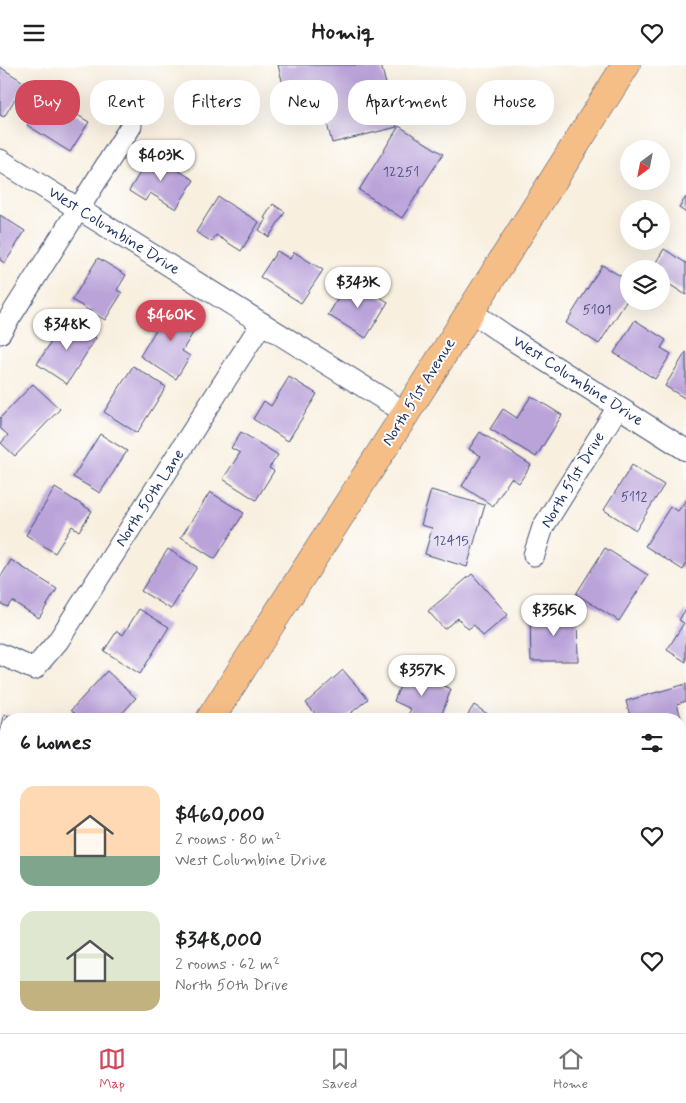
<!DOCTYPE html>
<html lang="en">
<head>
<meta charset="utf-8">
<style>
  :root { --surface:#fff; --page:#f2f2f2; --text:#202124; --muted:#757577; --line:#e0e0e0; --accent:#d1495b }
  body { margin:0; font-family:Mynerve,sans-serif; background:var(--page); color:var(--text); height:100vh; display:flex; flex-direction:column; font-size:19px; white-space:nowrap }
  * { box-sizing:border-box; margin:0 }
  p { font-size:16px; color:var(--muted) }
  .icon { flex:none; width:28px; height:28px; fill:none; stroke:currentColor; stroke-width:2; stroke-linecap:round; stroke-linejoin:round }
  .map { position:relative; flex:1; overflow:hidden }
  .details { position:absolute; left:0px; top:648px; width:686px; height:321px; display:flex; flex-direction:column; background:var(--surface); border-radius:20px 20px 0 0; box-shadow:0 5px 20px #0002 }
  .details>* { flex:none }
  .hud { position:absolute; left:15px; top:15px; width:656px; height:45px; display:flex; gap:10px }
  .needle { width:32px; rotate:212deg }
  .buttons { position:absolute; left:620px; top:75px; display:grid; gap:10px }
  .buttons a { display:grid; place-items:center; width:50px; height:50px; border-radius:50%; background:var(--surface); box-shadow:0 5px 20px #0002; font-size:25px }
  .price { position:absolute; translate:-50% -42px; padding:0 11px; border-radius:18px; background:#fff; color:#222; font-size:16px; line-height:32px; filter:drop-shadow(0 1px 2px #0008) }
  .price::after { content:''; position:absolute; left:50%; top:30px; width:15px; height:11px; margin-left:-8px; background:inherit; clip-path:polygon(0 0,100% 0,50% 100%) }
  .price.selected { background:var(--accent); color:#fff }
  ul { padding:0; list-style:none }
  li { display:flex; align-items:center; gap:15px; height:125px; padding:0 20px }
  li span { display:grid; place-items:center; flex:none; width:140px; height:100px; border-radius:15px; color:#555 }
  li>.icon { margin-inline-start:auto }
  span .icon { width:60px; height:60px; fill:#fffc; stroke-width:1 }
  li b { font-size:21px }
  h2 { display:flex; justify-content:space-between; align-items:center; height:60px; padding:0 20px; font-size:21px }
  .tag { padding:0 18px; border-radius:20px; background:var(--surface); box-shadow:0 5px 20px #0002; font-size:18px; line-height:45px }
  .tag.selected { background:var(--accent); color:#fff }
  header { display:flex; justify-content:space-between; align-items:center; height:65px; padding:0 20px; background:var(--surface); font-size:22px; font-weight:800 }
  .dock { display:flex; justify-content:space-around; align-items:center; height:70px; border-top:1px solid var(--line); background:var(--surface); font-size:14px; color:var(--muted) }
  .dock a { display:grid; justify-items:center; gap:2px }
  .dock .selected { color:var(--accent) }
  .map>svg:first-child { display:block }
  .building { fill:#baa3d9 }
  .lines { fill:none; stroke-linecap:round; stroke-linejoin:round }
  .minor-casing { stroke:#3c4c71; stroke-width:23 }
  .primary-casing { stroke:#3c4c71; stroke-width:29 }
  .minor { stroke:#fff; stroke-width:21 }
  .primary { stroke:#f6be87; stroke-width:28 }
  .labels { text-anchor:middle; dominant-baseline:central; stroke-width:4; stroke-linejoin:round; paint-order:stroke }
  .number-label { font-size:14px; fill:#434c7d }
  .street-label { font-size:16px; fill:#1b2f5e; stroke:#fff }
</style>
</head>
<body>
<header><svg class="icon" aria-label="menu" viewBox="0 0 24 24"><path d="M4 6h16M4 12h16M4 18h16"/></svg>Homiq<svg class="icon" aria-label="heart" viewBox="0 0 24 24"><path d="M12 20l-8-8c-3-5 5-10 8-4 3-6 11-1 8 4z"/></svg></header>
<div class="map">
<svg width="686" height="968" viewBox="0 0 686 968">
  <rect width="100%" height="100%" fill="#fff"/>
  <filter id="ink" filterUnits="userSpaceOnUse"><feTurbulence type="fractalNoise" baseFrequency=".02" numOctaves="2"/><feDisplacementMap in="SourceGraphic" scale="10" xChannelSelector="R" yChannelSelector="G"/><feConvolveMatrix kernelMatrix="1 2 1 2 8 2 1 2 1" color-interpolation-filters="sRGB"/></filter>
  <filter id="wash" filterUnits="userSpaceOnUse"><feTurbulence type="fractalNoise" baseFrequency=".0096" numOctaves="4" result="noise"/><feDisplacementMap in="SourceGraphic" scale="20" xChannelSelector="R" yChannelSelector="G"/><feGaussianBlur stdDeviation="1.12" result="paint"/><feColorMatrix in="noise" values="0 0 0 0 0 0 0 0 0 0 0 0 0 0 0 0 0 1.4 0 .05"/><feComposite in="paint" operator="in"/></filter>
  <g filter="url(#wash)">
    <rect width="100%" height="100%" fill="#f8efdf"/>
    <g id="blocks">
      <path class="building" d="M278,0H381L397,62L332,78L320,31L288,39Z
        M0,2L25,18L4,52L0,50Z
        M46,31L89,57L70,87L27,60Z
        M399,61L443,89L402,153L359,125Z
        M151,89L194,115L176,144L150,128L145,136L129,126Z
        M218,132L259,157L241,186L216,170L212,177L196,167Z
        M686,132V148L679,143Z
        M273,139L285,147L269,172L259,165L266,154L264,153Z
        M0,150L25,166L5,198L0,195Z
        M664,184L686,198V230L661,214V204H650L652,200L655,199Z
        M277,186L290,194L294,187L323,205L301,238L260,212Z
        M98,193L126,210L117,225L122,228L105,255L72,235Z
        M602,200L629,216V232L599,279L566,258Z
        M347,219L358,226L361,220L388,237L366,273L328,250Z
        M171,240L199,258L182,286L190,291L176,314L140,291Z
        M66,254L96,273L67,319L37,299Z
        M635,255L666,275L661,283L671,289L655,314L614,288Z
        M686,287V334L665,321Z
        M133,301L166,322L137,368L104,347Z
        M289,312L317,329L288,376L253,354L264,336L271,341Z
        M33,319L60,344L15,391L1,378L8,370L0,363V353Z
        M531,331L562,350L536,392L490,364L503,344L517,353Z
        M241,367L278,390L269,403L274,406L256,435L223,414L240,388L231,383Z
        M480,367L531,400L519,418L511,413L493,441L462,421L481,391L469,384Z
        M100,369L127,386L100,428L73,412Z
        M632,400L664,420L636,465L604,445Z
        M55,423L92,446L79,466L72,461L55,488L26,470Z
        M431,425L485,440L467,502L425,489L432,463L421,460Z
        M210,427L244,448L215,494L181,472Z
        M686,435V500L683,505L645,481L670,442L678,446Z
        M605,483L648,510L619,556L576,529Z
        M168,484L197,502L171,544L141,526Z
        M11,495L57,524L39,553L12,536L7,542L0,538V513Z
        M472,509L508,550L483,571L474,560L468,564L458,553L444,564L428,546Z
        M139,544L169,562L140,609L104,586L117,566L123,570Z
        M686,544V597L667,585L684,558L679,555Z
        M577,548L578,596H531L530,549Z
        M343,605L368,634L346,652L347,654H320L306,638Z
        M107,606L136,633L117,654H80L71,645Z
        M406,606L451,624L440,654H419L408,650L411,644L394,636Z
        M686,619V636L677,639L686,670L680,671V654H631L626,636Z
        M474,640L495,654H465Z
        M4,650L22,653V654H6V689L0,688V673Z
        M680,700L686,707V719L680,724Z
        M6,757V789L0,785V767Z
        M683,780L686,782V827L680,823V786Z
        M680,921L686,923V968H662L664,962H680Z
        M119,962H153L162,968H115Z
        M255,962H278L286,968H252Z
        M290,962H306L312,966L310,968H286Z
        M491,962H527L536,968H488Z"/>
    </g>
  </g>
  <g filter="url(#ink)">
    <use href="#blocks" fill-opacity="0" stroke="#3c4c71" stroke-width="1"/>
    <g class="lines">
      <g class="minor-casing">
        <path id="minor" d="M0,95L406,348
          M470,246L505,270L686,385
          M0,268L131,61
          M534,490L543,462L618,342
          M0,589L34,604L58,576L262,258
          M0,835L6,839
          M680,871L686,875
          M387,962L396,968
          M213,968L216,962"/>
      </g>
      <g class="primary-casing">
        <path id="primary" d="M210,654L406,348L626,0
          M6,968L10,962"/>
      </g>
      <use href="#minor" class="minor"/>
      <use href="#primary" class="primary"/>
    </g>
  </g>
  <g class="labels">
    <g class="number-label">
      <text x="401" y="107">12251</text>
      <text x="597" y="245">5101</text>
      <text x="634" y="432">5112</text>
      <text x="451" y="476">12415</text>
    </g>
    <g class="street-label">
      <text transform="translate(114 166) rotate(32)">West Columbine Drive</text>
      <text transform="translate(578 316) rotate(33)">West Columbine Drive</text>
      <text transform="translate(419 327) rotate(-58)">North 51st Avenue</text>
      <text transform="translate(573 415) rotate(-59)">North 51st Drive</text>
      <text transform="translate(150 433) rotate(-57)">North 50th Lane</text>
    </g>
  </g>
</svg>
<div class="buttons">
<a><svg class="needle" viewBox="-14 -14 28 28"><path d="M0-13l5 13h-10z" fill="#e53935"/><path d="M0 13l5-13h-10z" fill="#757577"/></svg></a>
<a><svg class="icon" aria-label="locate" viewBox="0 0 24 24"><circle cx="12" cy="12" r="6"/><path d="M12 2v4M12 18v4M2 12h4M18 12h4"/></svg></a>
<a><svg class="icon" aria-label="layers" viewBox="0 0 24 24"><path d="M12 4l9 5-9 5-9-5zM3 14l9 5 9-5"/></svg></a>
</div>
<b class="price" style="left:161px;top:117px">$403K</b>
<b class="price" style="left:358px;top:244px">$343K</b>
<b class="price selected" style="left:171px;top:277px">$460K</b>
<b class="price" style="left:67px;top:286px">$348K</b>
<b class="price" style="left:554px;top:572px">$356K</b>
<b class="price" style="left:422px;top:632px">$357K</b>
<div class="hud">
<a class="tag selected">Buy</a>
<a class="tag">Rent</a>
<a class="tag">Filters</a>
<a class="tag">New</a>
<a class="tag">Apartment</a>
<a class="tag">House</a>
</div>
<section class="details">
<h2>6 homes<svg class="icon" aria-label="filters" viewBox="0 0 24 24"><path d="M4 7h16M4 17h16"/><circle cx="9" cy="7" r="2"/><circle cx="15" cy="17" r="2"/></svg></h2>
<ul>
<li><span style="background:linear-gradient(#ffd9b3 70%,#7fa58c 0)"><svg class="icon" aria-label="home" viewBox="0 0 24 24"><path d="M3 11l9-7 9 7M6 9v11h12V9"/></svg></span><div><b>$460,000</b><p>2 rooms · 80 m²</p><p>West Columbine Drive</p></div><svg class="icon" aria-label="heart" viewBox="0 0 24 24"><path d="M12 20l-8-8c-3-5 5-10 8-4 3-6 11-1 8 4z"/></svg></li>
<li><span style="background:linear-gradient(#dfe7d0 70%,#c2b280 0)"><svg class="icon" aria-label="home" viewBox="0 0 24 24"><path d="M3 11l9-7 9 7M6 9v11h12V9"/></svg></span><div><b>$348,000</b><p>2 rooms · 62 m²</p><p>North 50th Drive</p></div><svg class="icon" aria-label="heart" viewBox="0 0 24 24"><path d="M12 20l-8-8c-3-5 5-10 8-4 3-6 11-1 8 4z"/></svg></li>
</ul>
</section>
</div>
<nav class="dock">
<a class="selected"><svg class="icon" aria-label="map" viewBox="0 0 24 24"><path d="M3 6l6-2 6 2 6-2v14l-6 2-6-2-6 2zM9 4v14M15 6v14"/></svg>Map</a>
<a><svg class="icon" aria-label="saved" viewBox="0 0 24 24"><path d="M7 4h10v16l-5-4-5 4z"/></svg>Saved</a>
<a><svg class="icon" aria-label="home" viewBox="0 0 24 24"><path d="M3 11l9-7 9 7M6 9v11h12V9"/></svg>Home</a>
</nav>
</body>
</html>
